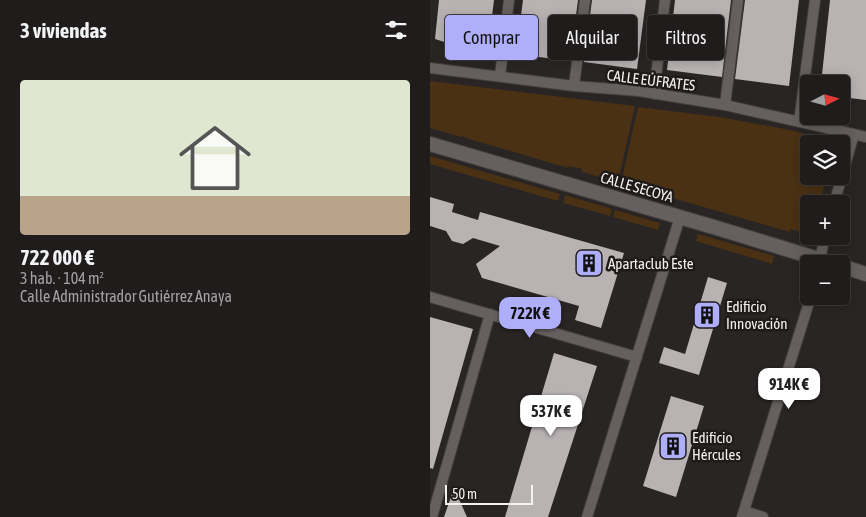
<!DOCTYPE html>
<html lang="es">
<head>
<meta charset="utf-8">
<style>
  :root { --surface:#1f1c1b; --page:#272524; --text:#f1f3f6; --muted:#a1a1a3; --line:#3c3a3a; --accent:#afaefa }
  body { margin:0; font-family:"Asap Condensed",sans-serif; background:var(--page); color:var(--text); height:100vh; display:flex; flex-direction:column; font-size:19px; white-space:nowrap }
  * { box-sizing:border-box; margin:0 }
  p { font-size:16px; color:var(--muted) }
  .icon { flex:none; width:28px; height:28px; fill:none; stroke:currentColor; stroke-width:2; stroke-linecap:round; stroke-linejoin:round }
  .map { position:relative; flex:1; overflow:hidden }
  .side { display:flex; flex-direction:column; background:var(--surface); width:430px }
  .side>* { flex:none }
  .guide { position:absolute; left:15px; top:15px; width:345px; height:45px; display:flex; gap:10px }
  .needle { width:32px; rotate:84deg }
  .fabs { position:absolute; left:370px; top:75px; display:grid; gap:10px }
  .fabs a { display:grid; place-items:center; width:50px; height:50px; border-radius:5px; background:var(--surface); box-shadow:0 2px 12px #0003,0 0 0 1px var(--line); font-size:25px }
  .scale { position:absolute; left:15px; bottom:12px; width:88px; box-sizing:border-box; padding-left:5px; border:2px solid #f4f1f1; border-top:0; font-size:14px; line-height:18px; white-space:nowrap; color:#f4f1f1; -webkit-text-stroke:4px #1f1b1b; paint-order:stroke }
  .price { position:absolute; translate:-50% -42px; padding:0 11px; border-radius:10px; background:#fff; color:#222; font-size:16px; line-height:32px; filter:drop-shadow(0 1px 2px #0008) }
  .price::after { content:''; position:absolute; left:50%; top:30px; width:15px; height:11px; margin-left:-8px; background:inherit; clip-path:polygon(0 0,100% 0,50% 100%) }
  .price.on { background:var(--accent); color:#111 }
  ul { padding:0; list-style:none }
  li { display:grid; align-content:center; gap:10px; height:265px; padding:0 20px }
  li span { display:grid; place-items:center; height:155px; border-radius:5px; color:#555 }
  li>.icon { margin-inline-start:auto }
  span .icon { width:90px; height:90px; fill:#fffc; stroke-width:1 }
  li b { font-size:21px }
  h2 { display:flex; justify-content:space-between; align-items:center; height:60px; padding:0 20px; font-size:21px }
  .chip { padding:0 18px; border-radius:5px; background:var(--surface); box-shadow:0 2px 12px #0003,0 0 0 1px var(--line); font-size:18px; line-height:45px }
  .chip.on { background:var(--accent); color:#111 }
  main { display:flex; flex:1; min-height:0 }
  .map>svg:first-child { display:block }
  .green { fill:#4b3113 }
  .building { fill:#b8b2b3 }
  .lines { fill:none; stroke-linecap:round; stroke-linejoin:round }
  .street-casing { stroke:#43403f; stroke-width:12 }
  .secondary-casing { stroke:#43403f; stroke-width:16 }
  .street { stroke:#65605f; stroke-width:10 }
  .secondary { stroke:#65605f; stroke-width:14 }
  .labels { text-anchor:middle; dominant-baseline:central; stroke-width:5; stroke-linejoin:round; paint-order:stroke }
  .street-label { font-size:15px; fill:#f4f1f1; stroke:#1f1b1b }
  .poi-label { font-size:15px; fill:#f4f1f1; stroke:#1f1b1b; text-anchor:start }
</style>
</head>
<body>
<main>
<section class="side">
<h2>3 viviendas<svg class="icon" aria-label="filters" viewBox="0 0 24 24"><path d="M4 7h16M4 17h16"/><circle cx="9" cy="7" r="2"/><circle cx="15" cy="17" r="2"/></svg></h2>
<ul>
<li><span style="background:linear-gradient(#dfe7d0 75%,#b9a48a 0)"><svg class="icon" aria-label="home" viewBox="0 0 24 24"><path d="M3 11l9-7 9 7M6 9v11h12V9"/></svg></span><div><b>722 000 €</b><p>3 hab. · 104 m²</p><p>Calle Administrador Gutiérrez Anaya</p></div></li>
</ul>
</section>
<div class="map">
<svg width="436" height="517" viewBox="0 0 436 517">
  <rect width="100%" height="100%" fill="#292524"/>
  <path class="green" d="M0,81L205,106L188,182L152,172V169L139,166L138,168L36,138L33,136L31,137L0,128Z
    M208,107L289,117L360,130L407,142V144H379V176H397L389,204H379V234L361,229L360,232L191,183Z
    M0,156L130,194L128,201L0,164Z
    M135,195L182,209L180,216L133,203Z
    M185,210L230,223L228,230L183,217Z
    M268,234L344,256L342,264L266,241Z"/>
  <path class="building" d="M9,0H64L58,49L24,45L5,39Z
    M93,0H148L140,61L86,54Z
    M162,0H216L207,69L154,62Z
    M245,0H301L292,77L237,70Z
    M315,0H369L359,86L305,79Z
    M400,0H436V100L411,97V84H391Z
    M0,197L24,204L22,212L48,220L50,212L194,253L171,328L145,320L149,306L52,278L46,264L70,246L43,238L33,244L22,241L16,231L0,226Z
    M278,277L297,283L269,375L229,363L234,347L255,354Z
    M0,317L43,329L3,469L0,468Z
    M124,353L167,366L118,517H75Z
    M241,396L274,406L246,497L213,486Z
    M24,488L37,517H14Z"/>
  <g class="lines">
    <g class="street-casing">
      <path id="street" d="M0,68L144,86L209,91L295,105L436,137
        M70,76L79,0
        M144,86L155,0
        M224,94L235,0
        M295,105L308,0
        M369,122L385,0
        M404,204L424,134
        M389,264L395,236
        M0,297L207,357
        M314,511L333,517
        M2,517L60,314
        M157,517L250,217
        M312,517L381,296"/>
    </g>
    <g class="secondary-casing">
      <path id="secondary" d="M0,144L287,228L405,264
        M411,266L436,274"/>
    </g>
    <use href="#street" class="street"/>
    <use href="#secondary" class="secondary"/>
  </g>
  <defs>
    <g id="building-square" transform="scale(1.4375)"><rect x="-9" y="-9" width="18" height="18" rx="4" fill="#afaefa" stroke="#1f1b1b"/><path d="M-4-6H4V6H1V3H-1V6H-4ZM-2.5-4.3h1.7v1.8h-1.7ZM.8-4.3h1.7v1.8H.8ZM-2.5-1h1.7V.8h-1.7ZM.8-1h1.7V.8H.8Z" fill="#111"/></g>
  </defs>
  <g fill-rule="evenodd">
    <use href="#building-square" x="159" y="263"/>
    <use href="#building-square" x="277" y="315"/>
    <use href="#building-square" x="243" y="446"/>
  </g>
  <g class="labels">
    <g class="street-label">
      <text transform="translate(221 80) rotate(7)">CALLE EÚFRATES</text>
      <text transform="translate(207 187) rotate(16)">CALLE SECOYA</text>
    </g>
    <g class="poi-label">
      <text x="178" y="263">Apartaclub Este</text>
      <text x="296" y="306">Edificio<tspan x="296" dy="17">Innovación</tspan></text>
      <text x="262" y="437">Edificio<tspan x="262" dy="17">Hércules</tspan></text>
    </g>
  </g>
</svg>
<div class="fabs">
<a><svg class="needle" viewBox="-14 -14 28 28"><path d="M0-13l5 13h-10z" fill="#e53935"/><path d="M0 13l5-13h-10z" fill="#a1a1a3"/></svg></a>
<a><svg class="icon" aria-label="layers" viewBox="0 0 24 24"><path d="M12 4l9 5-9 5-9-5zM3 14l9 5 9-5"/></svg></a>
<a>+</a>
<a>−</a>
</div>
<div class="scale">50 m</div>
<b class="price on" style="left:100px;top:339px">722K €</b>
<b class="price" style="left:359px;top:410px">914K €</b>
<b class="price" style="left:121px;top:437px">537K €</b>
<div class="guide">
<a class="chip on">Comprar</a>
<a class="chip">Alquilar</a>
<a class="chip">Filtros</a>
</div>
</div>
</main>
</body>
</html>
